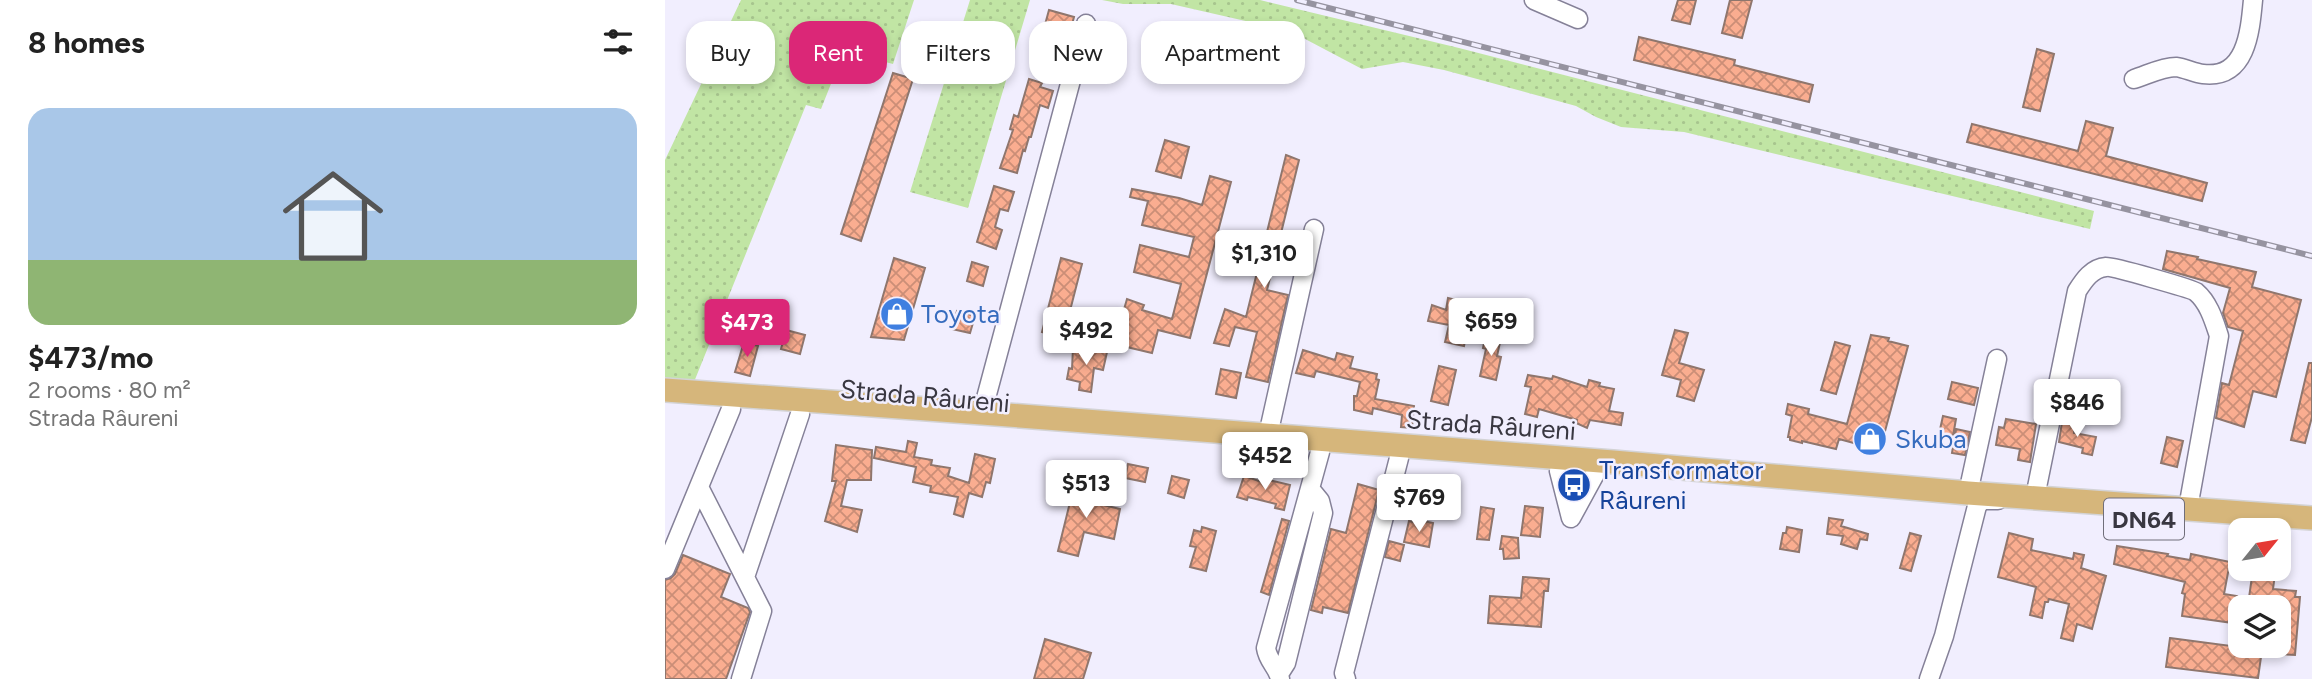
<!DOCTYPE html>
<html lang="en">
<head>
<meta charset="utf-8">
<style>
  :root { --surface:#fff; --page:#f2f2f2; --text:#222; --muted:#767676; --line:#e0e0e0; --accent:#db2777 }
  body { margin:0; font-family:Figtree,sans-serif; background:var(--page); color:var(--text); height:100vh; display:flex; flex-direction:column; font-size:26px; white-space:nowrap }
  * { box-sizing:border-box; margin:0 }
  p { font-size:23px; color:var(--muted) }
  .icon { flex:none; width:38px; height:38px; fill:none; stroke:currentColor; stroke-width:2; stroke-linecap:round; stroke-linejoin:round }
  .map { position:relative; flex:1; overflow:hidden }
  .sheet { display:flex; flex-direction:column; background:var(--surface); width:665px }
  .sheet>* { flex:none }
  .banner { position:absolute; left:21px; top:21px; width:665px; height:63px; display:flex; gap:14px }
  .needle { width:46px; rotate:60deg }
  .tools { position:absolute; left:1563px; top:518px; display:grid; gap:14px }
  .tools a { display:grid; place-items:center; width:63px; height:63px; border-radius:14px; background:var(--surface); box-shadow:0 4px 10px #0003; font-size:35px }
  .price { position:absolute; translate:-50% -60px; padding:0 16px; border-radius:7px; background:#fff; color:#222; font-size:23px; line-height:46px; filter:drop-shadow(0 2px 4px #0008) }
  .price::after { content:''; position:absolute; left:50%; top:42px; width:21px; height:16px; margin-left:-10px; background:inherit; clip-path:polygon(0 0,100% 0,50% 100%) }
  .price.active { background:var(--accent); color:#fff }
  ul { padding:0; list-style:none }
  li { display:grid; align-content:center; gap:14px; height:371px; padding:0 28px }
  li+li { border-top:2px solid var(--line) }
  li span { display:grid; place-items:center; height:217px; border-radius:21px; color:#555 }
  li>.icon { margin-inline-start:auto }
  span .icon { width:126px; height:126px; fill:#fffc; stroke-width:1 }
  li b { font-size:30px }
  h2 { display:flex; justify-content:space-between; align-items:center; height:84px; padding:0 28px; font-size:30px }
  .pill { padding:0 24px; border-radius:21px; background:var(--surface); box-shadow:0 4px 10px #0003; font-size:24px; line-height:63px }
  .pill.active { background:var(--accent); color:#fff }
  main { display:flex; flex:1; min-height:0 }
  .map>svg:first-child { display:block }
  .grass { fill:url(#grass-dots) }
  .building { fill:url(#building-cross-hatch); stroke:#8f766d; stroke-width:2 }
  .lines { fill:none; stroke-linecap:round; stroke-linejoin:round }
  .minor-casing { stroke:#858198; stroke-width:21 }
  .major-casing { stroke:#d3d3d5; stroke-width:26 }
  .minor { stroke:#fff; stroke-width:18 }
  .major { stroke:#d6b67b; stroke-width:23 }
  .rail-casing { stroke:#9693a0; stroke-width:6 }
  .rail { stroke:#f1eefe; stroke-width:3.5; stroke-dasharray:10; stroke-linecap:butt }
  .labels { text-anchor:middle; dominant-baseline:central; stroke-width:5; stroke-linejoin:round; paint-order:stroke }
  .shield { fill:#f1eefe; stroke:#706e7a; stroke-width:2 }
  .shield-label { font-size:24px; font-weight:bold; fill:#393741 }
  .shop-label { font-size:26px; fill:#366cbe; stroke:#f1eefe; text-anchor:start }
  .street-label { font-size:26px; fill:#393741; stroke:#f1eefe }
  .transit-label { font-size:26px; fill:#164399; stroke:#f1eefe; text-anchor:start }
</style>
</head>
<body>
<main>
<section class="sheet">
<h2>8 homes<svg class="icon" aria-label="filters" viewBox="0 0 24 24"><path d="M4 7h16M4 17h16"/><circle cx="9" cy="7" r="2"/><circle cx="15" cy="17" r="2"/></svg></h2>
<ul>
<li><span style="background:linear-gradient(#a9c7e8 70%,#8fb573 0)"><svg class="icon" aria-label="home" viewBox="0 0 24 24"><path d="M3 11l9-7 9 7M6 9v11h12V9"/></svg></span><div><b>$473/mo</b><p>2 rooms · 80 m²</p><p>Strada Râureni</p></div></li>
</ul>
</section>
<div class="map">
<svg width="1647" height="679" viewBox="0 0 1647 679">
  <defs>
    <pattern id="grass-dots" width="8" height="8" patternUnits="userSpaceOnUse" patternTransform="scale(1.75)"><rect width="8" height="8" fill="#c1e5a4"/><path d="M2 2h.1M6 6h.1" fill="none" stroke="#a7c58e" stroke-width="1.8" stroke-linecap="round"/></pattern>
    <pattern id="building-cross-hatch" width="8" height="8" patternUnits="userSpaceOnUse" patternTransform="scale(1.75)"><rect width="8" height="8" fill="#faad90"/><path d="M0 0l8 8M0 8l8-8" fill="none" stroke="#cb8e77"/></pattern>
  </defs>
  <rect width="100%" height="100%" fill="#f1eefe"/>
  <path class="grass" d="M76,0H249L228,64L179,51L156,109L141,105L29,382L0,380V160Z
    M305,0H365L303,208L245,192Z
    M437,0H595L794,48L1429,211L1425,229L1019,132L956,127L931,117L911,106L779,70L738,62L697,69L625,31L506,4H458Z"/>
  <path class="building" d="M1013,0H1031L1025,24L1007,20Z
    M1065,0H1087L1077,38L1057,33Z
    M384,10L409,17L403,39L378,32Z
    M974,37L1070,60L1069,65L1148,85L1144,102L969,60Z
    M1372,49L1389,54L1375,111L1358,107Z
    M228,73L248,79L196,241L176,234Z
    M364,79L377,83L375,87L388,91L383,108L375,105L366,137H364L360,151L358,150L352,173L335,168L348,130L345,129L349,115L353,117Z
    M1421,121L1448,128L1441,156L1542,183L1537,201L1302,142L1307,124L1413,151Z
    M500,140L524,147L516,178L491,171Z
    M621,155L634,160L602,290L623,295L603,382L581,377L592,332L570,327L564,346L549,343L560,309L581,317Z
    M545,176L566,182L525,338L493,330L487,353L449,344L462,299L479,305L477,310L507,319L516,284L469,272L475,245L524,257L529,237L477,225L483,201L465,197L467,189L514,198L537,205Z
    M329,186L349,192L343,211L335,209L330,227L337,230L331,249L312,242Z
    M1502,251L1533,257L1532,259L1591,272L1587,287L1636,300L1611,397L1588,391L1579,427L1551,418L1557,383L1564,385L1578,331L1563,327L1558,313L1565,288L1498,269Z
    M229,258L260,268L239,340L206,337Z
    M396,258L417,264L398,338L377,332Z
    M307,262L323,267L318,286L302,281Z
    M783,298L807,304L799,346L780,342L784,325L763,321L767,305L781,310Z
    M292,311L310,316L305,333L287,329Z
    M121,330L140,335L135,354L116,349Z
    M1010,330L1023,333L1014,363L1039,370L1029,401L1012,396L1016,380L997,375Z
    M821,334L836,338L832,356L836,357L831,380L815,376L821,349L818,348Z
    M1206,335L1224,338L1223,341L1243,346L1216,446L1197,440L1196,445L1174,439L1171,449L1137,441V443L1125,440V437H1123L1127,416L1121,414L1123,404L1144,409L1143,414L1182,424Z
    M79,342L93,346L85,376L70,372Z
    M1170,342L1185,346L1171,394L1156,390Z
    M408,348L442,352L438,370L429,368L426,392L414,390L415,382L402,379L404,368L407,369Z
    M638,350L670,360L672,353L688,357L685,368L712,374L711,379L714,380L710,399L749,406L747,428L736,427L737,415L708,408L707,414L689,410V396H692L695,382L651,371L649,377L631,373Z
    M1644,363H1647V417L1640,443L1626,440Z
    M774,366L791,370L783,405L766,401Z
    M556,369L576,373L571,398L551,394Z
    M863,375L887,379L888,376L922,387L924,380L935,383L934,386L949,389L944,411L958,413L956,425L925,420L922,428L911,423L912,420L874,409L872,417L860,414L866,387L860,386Z
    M1287,382L1313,388L1309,405L1283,399Z
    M1278,416L1291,419L1288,436L1274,434Z
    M1341,419L1371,424L1365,462L1353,460L1355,449L1331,445L1334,427L1339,428Z
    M1397,422L1410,425L1409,433L1431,437L1427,455L1417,453L1418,448L1394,442Z
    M1291,429L1305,432L1300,455L1287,453Z
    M1502,437L1518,441L1512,467L1496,463Z
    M243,441L252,443L249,457L267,460L266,465L285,468L283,476L304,483L310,454L330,459L325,483L321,482L317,497L304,493L298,517L289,514L293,497L265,492L266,486L248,482L251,467L209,458L211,447L241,452Z
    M171,445L207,450L206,480H182L176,506L197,510L192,532L160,521L171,481H167Z
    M463,464L483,468L480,482L460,478Z
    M507,476L524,480L519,498L503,493Z
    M579,476L603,484L604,480L625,485L619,510L610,508L611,504L583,497L582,500L572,497Z
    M410,482L430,486L426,502L455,509L449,539L419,532L413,556L393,551Z
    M693,484L714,490L683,613L658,607L657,613L646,610L666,529L681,533Z
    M860,506L878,508L875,537L856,535Z
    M816,507L829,509L824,540L812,539Z
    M1164,518L1178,520L1176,526L1203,534L1202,540L1195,539L1192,549L1176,544L1178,536L1162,534Z
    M617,519L624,521L604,595L596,592Z
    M744,521L757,524L758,521L768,523L764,547L739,542Z
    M537,527L551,531L541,571L525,567L531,547L525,546L529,530L536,532Z
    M1122,527L1137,530L1134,552L1115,549L1118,533H1121Z
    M1245,533L1256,536L1246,571L1235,568Z
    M1344,533L1368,539L1366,550L1408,559L1409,553L1419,555L1416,568L1441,576L1427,629L1412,624L1408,641L1396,638L1404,604L1384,599L1383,602H1380L1377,618L1365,615L1371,587L1333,577Z
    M837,536L853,538L854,558L839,559L838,549H835Z
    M724,541L739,545L735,561L720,557Z
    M1452,546L1503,554L1502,556L1525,560L1526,554L1565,562L1559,594L1572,596L1568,623L1517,616L1520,594L1517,593L1520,582L1449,564Z
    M18,555L65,574L56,597L83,608L85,612L61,679H0V580L6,578L10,574Z
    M1588,569H1607L1606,573L1610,574L1608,589L1631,591L1630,597H1635L1630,655L1614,654L1618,607L1583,605Z
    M858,577L884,579L883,591H879L876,627L823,623L825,596L856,598Z
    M1505,638L1597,650L1593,678L1501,667Z
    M380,639L426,653L418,679H369Z"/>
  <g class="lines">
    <g class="minor-casing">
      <path id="minor" d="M869,0L913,19
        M1469,79C1482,75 1497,67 1511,67C1520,68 1529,73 1538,74C1581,79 1585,33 1588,0
        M317,413L421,24
        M603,435L649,229
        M894,471L906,518
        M34,487L97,611L76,679
        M1303,493L1332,359
        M1370,497L1412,291C1419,280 1427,268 1441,267C1447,266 1527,289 1531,292C1544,303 1549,321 1554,336L1523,508
        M906,518L930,474
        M0,569L66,409
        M80,577L135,414
        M614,674L621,663L658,513L655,501L646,490
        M615,679C613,667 603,662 601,648L655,452
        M681,679L679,673L734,458
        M1264,679L1279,636L1312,506L1317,500H1333"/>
    </g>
    <g class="major-casing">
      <path id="major" d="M0,390L317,413L948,462L1303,493L1647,518"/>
    </g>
    <use href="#minor" class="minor"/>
    <use href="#major" class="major"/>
    <g class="rail-casing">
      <path id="rail" d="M632,0L1647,256"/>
    </g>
    <use href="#rail" class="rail"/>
  </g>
  <defs>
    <g id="shop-disc" transform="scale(1.75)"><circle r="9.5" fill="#3f7fe0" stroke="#f1eefe"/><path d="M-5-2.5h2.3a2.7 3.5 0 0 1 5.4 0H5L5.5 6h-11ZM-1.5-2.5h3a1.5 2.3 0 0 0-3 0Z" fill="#fff"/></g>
    <g id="bus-disc" transform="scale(1.75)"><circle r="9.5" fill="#1a4fb4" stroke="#f1eefe"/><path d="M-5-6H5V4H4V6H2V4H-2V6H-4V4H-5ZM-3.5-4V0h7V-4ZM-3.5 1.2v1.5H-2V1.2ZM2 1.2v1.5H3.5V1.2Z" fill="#fff"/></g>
  </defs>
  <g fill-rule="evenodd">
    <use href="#shop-disc" x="232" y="314"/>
    <use href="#shop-disc" x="1205" y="439"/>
    <use href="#bus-disc" x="909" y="485"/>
  </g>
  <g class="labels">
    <rect class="shield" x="1439" y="498.5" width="80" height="41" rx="5"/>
    <g class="shield-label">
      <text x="1479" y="519">DN64</text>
    </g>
    <g class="shop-label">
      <text x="256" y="314">Toyota</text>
      <text x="1230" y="439">Skuba</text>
    </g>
    <g class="street-label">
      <text transform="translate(260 396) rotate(5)">Strada Râureni</text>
      <text transform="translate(826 425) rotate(4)">Strada Râureni</text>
    </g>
    <g class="transit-label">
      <text x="934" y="470">Transformator<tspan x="934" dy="30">Râureni</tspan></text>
    </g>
  </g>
</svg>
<div class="tools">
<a><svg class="needle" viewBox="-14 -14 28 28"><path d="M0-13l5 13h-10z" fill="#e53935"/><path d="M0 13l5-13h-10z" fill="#767676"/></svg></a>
<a><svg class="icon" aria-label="layers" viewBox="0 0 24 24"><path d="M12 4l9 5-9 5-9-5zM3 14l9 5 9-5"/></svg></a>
</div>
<b class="price" style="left:599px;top:290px">$1,310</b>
<b class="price" style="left:826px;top:358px">$659</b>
<b class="price active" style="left:82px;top:359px">$473</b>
<b class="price" style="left:421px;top:367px">$492</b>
<b class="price" style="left:1412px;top:439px">$846</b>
<b class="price" style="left:600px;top:492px">$452</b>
<b class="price" style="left:421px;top:520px">$513</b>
<b class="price" style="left:754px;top:534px">$769</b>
<div class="banner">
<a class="pill">Buy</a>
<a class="pill active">Rent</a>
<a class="pill">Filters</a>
<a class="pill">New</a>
<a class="pill">Apartment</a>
</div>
</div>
</main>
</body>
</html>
